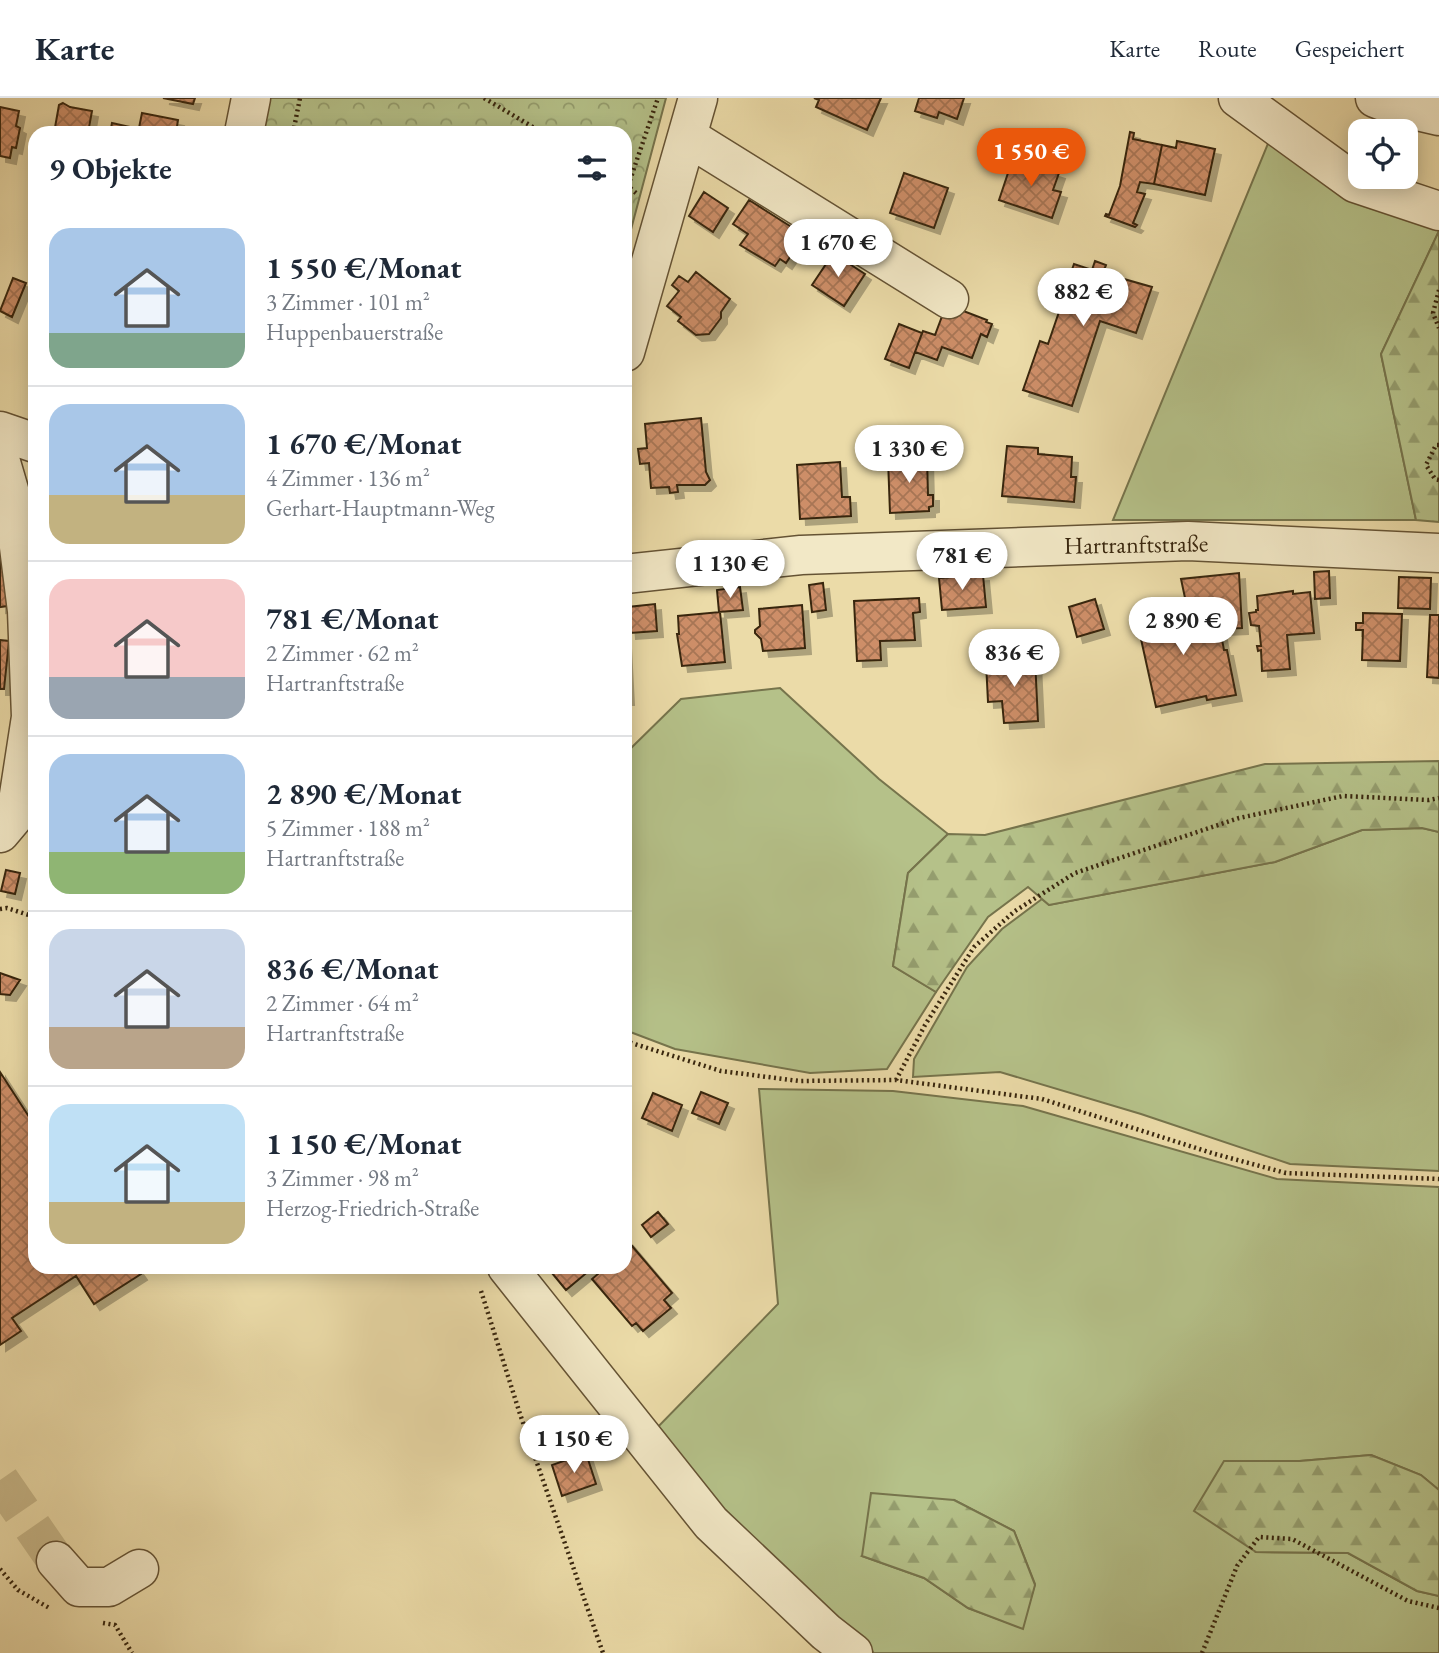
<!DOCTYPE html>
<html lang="de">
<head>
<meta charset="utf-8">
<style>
  :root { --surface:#fff; --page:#f2f2f3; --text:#1f2937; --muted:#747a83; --line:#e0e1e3; --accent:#ea580c }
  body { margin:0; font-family:"EB Garamond",serif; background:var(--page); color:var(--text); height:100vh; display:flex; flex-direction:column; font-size:26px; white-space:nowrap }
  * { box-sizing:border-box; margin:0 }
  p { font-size:23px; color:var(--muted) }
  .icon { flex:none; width:38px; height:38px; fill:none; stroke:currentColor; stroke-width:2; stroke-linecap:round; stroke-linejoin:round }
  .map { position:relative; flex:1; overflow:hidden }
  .drawer { position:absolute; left:28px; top:28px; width:604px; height:1148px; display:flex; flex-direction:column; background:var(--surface); border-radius:21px; box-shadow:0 4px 18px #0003 }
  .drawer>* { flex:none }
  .controls { position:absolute; left:1348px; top:21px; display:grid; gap:14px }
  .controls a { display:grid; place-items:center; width:70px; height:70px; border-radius:14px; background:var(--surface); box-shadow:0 4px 18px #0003; font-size:35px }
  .price { position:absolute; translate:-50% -60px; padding:0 16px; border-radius:24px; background:#fff; color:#222; font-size:23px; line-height:46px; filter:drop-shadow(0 2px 4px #0008) }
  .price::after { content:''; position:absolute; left:50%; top:42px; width:21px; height:16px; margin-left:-10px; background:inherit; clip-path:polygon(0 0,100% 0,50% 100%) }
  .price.selected { background:var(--accent); color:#fff }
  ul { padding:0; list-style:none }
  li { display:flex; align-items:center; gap:21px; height:175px; padding:0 21px }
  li+li { border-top:2px solid var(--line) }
  li span { display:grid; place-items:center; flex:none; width:196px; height:140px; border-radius:21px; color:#555 }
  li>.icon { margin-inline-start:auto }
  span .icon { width:84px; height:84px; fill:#fffc; stroke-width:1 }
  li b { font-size:30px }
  h2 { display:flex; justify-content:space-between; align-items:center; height:84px; padding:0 21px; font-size:30px }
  header { display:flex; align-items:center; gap:42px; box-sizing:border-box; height:98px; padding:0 35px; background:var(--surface); border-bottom:2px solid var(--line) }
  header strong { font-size:33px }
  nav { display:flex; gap:38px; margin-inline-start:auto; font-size:24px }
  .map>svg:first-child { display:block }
  .grass { fill:#b5c189; stroke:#76744c; stroke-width:2; fill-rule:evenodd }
  .forest { fill:url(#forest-firs); stroke:#76744c; stroke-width:2 }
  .park { fill:url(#park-crowns); stroke:#76744c; stroke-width:2 }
  .building { fill:url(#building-cross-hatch); stroke:#38260e; stroke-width:2; filter:url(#shadow) }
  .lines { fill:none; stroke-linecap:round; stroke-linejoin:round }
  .minor-tunnel { stroke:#c7b789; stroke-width:38; stroke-dasharray:38 19; stroke-linecap:butt }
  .minor-casing { stroke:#655334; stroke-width:41 }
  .path { stroke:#38260e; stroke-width:4.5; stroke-dasharray:2 3.5; stroke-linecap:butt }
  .minor { stroke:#f2e8c6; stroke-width:38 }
  .labels { text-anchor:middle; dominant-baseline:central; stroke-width:7; stroke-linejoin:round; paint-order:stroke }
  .street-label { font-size:24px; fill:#38260e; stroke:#f2e8c6 }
</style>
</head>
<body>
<header>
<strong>Karte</strong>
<nav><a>Karte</a><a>Route</a><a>Gespeichert</a></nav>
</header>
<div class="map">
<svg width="1439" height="1555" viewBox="0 0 1439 1555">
  <defs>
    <pattern id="forest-firs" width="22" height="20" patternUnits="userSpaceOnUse" patternTransform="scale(1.75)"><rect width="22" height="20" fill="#b5c189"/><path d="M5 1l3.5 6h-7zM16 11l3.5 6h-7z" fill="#949d6e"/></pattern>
    <pattern id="park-crowns" width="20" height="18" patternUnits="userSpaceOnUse" patternTransform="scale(1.75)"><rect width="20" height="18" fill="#b5c189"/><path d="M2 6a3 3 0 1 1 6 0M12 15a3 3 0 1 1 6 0" fill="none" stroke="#949d6e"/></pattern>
    <pattern id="building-cross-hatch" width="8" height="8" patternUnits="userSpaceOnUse" patternTransform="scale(1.75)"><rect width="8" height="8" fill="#cd8e68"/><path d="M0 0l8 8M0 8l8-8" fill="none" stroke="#a77454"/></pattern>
    <filter id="shadow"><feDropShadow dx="6" dy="6" stdDeviation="0" flood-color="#0004"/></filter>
  </defs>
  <rect width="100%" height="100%" fill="#ebdba8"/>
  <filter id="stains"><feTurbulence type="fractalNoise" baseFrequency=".00286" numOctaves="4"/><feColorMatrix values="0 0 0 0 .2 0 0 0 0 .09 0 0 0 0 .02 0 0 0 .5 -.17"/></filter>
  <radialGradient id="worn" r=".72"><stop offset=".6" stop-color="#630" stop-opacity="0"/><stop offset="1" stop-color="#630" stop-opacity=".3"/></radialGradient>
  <path class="grass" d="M1274,31L1439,122V133L1381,256L1416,422H1113Z
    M780,590L879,681L948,736L908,775L893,868L936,894L887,971L810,975L675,951L625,932V656L681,601Z
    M1422,730L1439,734V1073L1290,1066L1141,1016L1000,974L913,979L914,961L967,869L1002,831L1042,801L1049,807L1275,764L1362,732Z
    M759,991L893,993L1023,1008L1277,1081L1439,1089V1392L1421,1377L1371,1357L1300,1363L1256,1454L1348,1455L1417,1493L1439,1498V1555H874L808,1503L649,1338L778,1206ZM954,1402L1014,1433L1035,1486L1022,1530L968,1510L924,1480L862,1458Z"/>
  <path class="forest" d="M1439,133V424L1416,422L1381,256Z
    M1439,663V734L1422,730L1362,732L1275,764L1049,807L1028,789L988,819L936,894L893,868L908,775L948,736L985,737L1265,666Z
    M1371,1357L1421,1377L1439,1392V1498L1417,1493L1348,1455L1256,1454L1194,1413L1224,1363H1300Z
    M871,1395L954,1402L1014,1433L1035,1487L1023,1531L968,1510L924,1480L862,1458Z"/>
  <path class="park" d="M267,0H666L625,154V35H261Z"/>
  <path class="building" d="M163,0H195L193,6Z
    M814,0H881L867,32L816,9L819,2Z
    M919,0H964L957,21L939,14L937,20L915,13Z
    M63,5L70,9L92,13L88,35H54L59,7Z
    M0,9L19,13L16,28L20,30L16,50L12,49L10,60L0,58Z
    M142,15L178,22L176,35L146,32L145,35H138Z
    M112,25L130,29L129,35H110Z
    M1130,34L1134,35L1133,41L1162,47L1154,86L1140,84L1137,94L1145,96L1133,125L1137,127L1135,129L1105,118L1106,116L1109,117L1120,88Z
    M1177,43L1215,51L1205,97L1154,86L1162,47L1176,50Z
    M1013,60L1059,75L1053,92L1061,94L1052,120L999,102Z
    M904,75L948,90L934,130L890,115Z
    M704,94L728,110L713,134L689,118Z
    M749,102L793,130L785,143L796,150L786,165L780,161L775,168L740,147L748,136L733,126Z
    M828,152L865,176L844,208L812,187L826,166L822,163Z
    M1095,163L1106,167L1103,175L1152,189L1136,235L1100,223L1072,308L1023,292L1040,243L1048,246L1061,208L1056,207L1066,180H1069L1074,166L1092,172Z
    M696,174L730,201L721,214V220L709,236L696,237L678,223L681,219L667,208L679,193L672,187L679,178L688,184Z
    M35,175V199L31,198Z
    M13,180L26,185L12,219L0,213Z
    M953,209L987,222L986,224L992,226L987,239L981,236L972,260L942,249L937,262L915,254L923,233L935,237L944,213Z
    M899,226L922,235L909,270L885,261Z
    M701,320L706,374L710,382L705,387H677L678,394L670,395L669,389L651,390L649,365L640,366L638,351L647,350L645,326Z
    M1007,348L1038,350V356L1072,359L1071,379H1076L1074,404L1002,398Z
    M927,359L928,397H933V408L929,409V413L890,415L888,361Z
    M840,364L842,399H850L851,418L800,421L797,367Z
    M0,449L16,507L0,509Z
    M1329,473L1330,500L1315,501L1314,474Z
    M1239,475L1242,530L1220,531L1193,538L1181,481Z
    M983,477L986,509L942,512L939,480Z
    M1399,479L1431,480L1430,511L1398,510Z
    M823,485L826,512L812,514L809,487Z
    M740,489L743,512L719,514L717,492Z
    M1293,493V496L1310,494L1314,535L1287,537L1290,571L1262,573L1261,552L1258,553L1257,548H1261L1259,528L1251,527L1249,515L1256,514V512H1258L1257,498Z
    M919,500L920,514L913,515L915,542L880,543L881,562L857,563L854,503Z
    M1095,501L1104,531L1077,539L1069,509Z
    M1186,501L1193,538L1220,531L1224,552H1227L1236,597L1207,602L1206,598L1156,609L1139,532H1142L1138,511Z
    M655,506L657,533L630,535L628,509Z
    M802,507L805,550L763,553L761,541L755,535V532L760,528L759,511Z
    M720,514L725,564L682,568L677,536H679L678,518Z
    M1363,515L1402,516L1400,563L1362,562L1363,532H1356V525H1363Z
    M1430,517H1439V580L1427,579Z
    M0,542L9,543L4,591H0Z
    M625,544L628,601H625Z
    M1035,561L1038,623L1004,625L1002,603L988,604L986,564Z
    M6,772L20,775L15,796L1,793Z
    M0,875L20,882L10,897L0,896Z
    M0,974L35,1028V1169H136L141,1176L94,1206L76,1178L12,1220L21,1233L0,1247Z
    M701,994L728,1005L719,1026L692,1015Z
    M653,995L682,1007L672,1033L642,1020Z
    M658,1114L668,1126L651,1139L642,1127Z
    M627,1142L672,1195L664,1202L671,1210L643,1233L636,1225L632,1228L592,1181L606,1169H625V1165L629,1162L625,1157V1144Z
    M547,1169H587L590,1172L566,1192Z
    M586,1355L596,1386L562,1398L552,1367Z"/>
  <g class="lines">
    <path class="minor-tunnel" d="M0,1382L56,1463"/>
    <g class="minor-casing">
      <path id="minor" d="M1238,0L1355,85L1439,113
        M1375,0L1396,8L1439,18
        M244,35L251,0
        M688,39L949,201
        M625,254L698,0
        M0,333L35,345
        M0,361L14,409L27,513L31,619L16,716L0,735
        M625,476L801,457L1188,443L1439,455
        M507,1169L711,1425L826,1534L853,1555
        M56,1463L79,1489H109L139,1471"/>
    </g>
    <path class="path" d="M484,0L543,35
      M293,35L300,0
      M625,86L628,88L625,93
      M636,95L628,88L658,0
      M1439,192L1433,215L1439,230
      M1439,347H1436L1426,367L1435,381L1439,382
      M0,811L7,810L35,819
      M625,943L721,973L799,983L896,982L1042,1001L1215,1056L1286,1075L1439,1081
      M896,982L925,927L974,849L1015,813L1075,775L1239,720L1343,698L1429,702L1439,700
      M481,1193L520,1316L603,1555
      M0,1471L18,1492L51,1511
      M103,1525L115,1527L132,1555
      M1202,1555L1237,1468L1259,1439L1292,1441L1408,1503L1439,1510"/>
    <use href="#minor" class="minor"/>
  </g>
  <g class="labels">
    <g class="street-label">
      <text transform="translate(1136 446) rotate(-1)">Hartranftstraße</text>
    </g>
  </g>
  <rect width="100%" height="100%" filter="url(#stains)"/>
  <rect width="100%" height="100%" fill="url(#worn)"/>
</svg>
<div class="controls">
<a><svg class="icon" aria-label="locate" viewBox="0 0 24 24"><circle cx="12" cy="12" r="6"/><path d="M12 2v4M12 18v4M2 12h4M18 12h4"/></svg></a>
</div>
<b class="price selected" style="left:1031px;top:90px">1 550 €</b>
<b class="price" style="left:838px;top:181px">1 670 €</b>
<b class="price" style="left:1083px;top:230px">882 €</b>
<b class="price" style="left:909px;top:387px">1 330 €</b>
<b class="price" style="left:962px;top:494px">781 €</b>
<b class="price" style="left:730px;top:502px">1 130 €</b>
<b class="price" style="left:1183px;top:559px">2 890 €</b>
<b class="price" style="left:1014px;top:591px">836 €</b>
<b class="price" style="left:574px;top:1377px">1 150 €</b>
<section class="drawer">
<h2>9 Objekte<svg class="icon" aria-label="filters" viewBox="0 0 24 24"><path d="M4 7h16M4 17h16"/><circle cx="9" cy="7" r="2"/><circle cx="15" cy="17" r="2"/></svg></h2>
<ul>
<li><span style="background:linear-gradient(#a9c7e8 75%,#7fa58c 0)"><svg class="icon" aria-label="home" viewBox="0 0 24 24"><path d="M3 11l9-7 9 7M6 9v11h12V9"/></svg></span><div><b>1 550 €/Monat</b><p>3 Zimmer · 101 m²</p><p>Huppenbauerstraße</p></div></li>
<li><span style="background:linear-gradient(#a9c7e8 65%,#c2b280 0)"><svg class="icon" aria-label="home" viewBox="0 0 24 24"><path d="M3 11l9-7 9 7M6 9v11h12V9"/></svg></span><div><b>1 670 €/Monat</b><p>4 Zimmer · 136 m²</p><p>Gerhart-Hauptmann-Weg</p></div></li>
<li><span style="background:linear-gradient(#f6c9c9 70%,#9aa5b1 0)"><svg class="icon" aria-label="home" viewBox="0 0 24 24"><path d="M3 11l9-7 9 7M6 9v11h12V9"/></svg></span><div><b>781 €/Monat</b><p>2 Zimmer · 62 m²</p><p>Hartranftstraße</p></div></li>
<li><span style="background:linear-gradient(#a9c7e8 70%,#8fb573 0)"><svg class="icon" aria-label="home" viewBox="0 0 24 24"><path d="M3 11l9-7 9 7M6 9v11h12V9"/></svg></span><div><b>2 890 €/Monat</b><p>5 Zimmer · 188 m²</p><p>Hartranftstraße</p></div></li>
<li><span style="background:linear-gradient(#c9d6e8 70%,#b9a48a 0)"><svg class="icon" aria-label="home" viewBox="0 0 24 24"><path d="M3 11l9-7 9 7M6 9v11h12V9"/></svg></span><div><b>836 €/Monat</b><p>2 Zimmer · 64 m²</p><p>Hartranftstraße</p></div></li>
<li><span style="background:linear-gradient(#bfe0f5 70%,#c2b280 0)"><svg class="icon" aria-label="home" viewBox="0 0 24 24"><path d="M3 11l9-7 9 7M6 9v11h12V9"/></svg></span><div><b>1 150 €/Monat</b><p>3 Zimmer · 98 m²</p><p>Herzog-Friedrich-Straße</p></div></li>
</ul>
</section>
</div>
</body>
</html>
